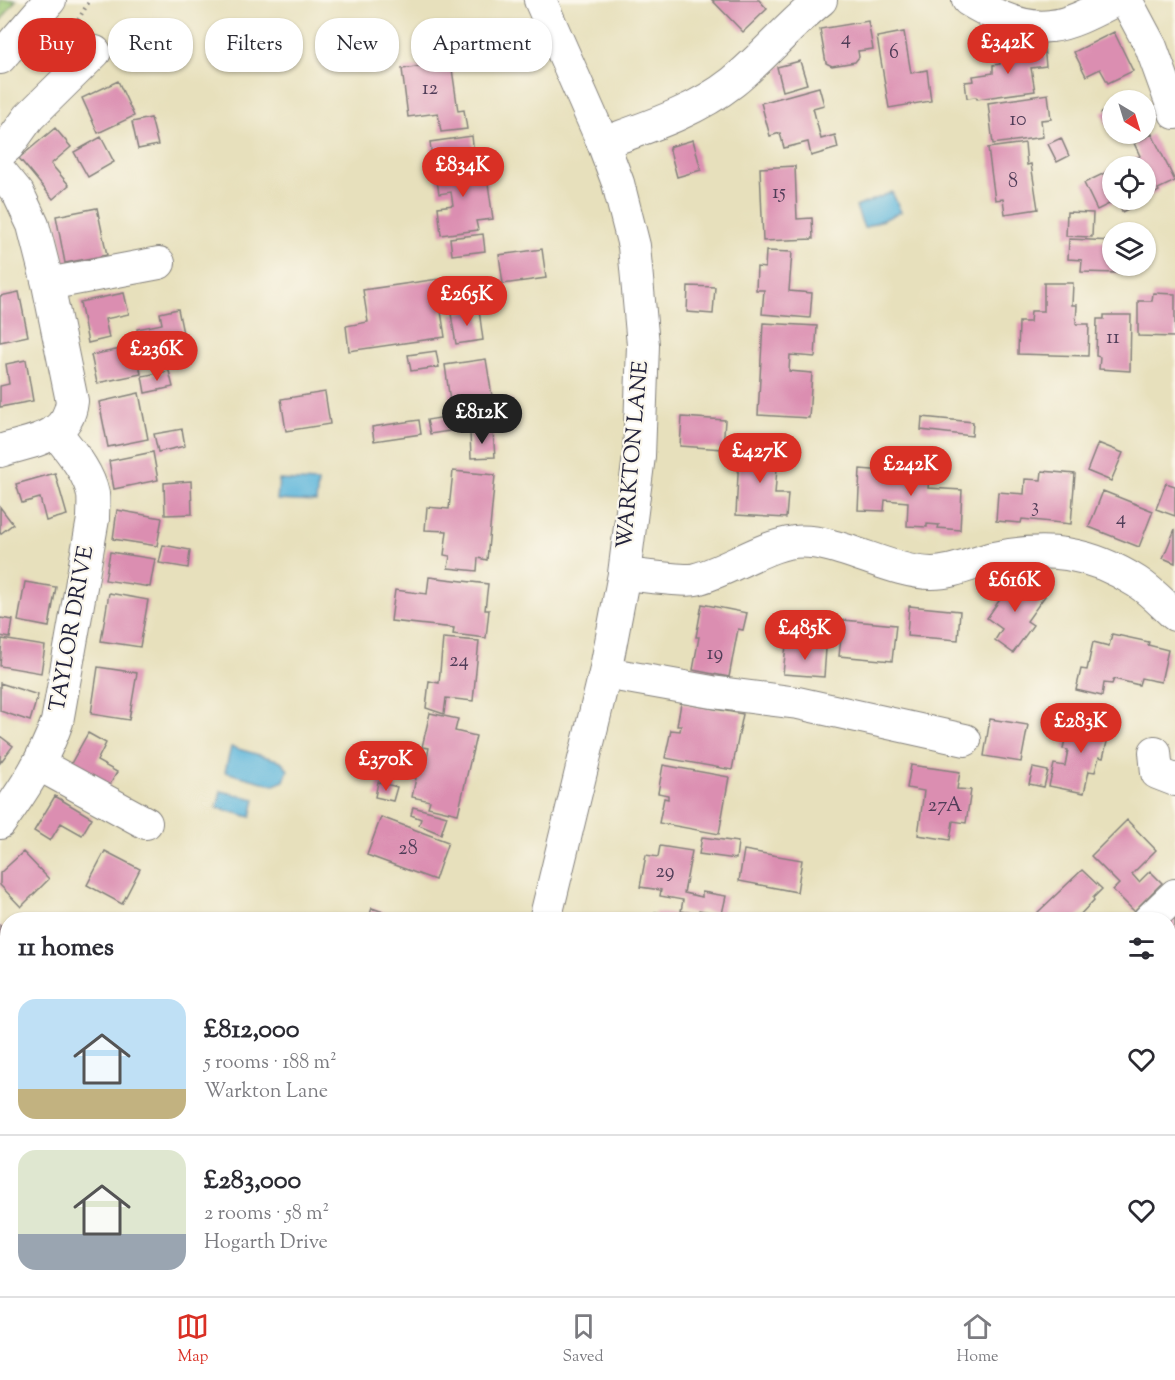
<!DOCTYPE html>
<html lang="en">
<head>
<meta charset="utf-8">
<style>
  :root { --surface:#fff; --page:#f7f7f7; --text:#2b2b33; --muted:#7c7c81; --line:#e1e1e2; --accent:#d93025 }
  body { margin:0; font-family:"Sorts Mill Goudy",serif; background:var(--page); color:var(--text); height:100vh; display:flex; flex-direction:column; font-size:22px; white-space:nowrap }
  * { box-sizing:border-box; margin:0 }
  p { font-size:20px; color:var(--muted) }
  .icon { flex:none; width:33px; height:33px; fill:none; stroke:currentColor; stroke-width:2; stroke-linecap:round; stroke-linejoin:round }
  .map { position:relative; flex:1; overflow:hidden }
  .details { position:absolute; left:0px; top:912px; width:1176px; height:384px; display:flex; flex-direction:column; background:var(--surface); border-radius:24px 24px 0 0; box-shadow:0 2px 4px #0004 }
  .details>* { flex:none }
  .banner { position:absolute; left:18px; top:18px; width:600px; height:54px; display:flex; gap:12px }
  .needle { width:39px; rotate:142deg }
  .buttons { position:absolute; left:1102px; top:90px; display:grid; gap:12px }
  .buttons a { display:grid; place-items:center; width:54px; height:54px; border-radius:50%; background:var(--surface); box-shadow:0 2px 4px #0004; font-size:30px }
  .price { position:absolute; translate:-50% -51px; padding:0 14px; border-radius:21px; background:var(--accent); color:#fff; font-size:20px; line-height:39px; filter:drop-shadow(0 2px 3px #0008) }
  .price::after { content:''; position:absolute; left:50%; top:36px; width:18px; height:14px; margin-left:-9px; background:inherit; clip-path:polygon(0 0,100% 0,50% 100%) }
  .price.active { background:#222; color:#fff }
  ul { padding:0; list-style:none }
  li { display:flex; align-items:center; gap:18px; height:150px; padding:0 18px }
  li+li { border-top:2px solid var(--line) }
  li span { display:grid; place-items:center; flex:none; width:168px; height:120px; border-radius:18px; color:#555 }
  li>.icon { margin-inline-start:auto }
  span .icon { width:72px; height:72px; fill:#fffc; stroke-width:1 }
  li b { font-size:26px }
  h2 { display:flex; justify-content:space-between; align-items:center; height:72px; padding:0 18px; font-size:26px }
  .pill { padding:0 21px; border-radius:24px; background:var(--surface); box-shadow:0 2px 4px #0004; font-size:21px; line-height:54px }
  .pill.active { background:var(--accent); color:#fff }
  .menu { display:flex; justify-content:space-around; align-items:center; height:84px; border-top:2px solid var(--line); background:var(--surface); font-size:16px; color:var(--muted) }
  .menu a { display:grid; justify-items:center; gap:3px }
  .menu .active { color:var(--accent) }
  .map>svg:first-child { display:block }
  .green { fill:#9bc672; stroke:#5e7456; stroke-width:1.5 }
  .water { fill:#5cb5da; stroke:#3f6c8a; stroke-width:1.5 }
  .building { fill:#db8eb1 }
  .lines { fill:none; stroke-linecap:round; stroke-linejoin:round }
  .minor-casing { stroke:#84817c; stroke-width:34 }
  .path { stroke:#84817c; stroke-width:4; stroke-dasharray:1.5 4.5; stroke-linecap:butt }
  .minor { stroke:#fff; stroke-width:32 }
  .labels { text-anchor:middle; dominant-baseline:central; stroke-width:4.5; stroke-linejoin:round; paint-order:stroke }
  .number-label { font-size:20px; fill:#503d58 }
  .street-label { font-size:22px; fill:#22223b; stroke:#fbf7ec }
</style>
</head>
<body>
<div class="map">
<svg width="1175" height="1296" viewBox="0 0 1175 1296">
  <rect width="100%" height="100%" fill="#fbf7ec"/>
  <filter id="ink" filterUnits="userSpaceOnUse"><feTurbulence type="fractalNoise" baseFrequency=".0167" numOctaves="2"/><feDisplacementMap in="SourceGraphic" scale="12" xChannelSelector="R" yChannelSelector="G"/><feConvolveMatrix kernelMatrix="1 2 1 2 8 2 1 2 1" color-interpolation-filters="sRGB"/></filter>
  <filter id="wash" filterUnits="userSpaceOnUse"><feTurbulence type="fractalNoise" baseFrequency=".008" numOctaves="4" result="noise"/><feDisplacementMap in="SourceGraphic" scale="24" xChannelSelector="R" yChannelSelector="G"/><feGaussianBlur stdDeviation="1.35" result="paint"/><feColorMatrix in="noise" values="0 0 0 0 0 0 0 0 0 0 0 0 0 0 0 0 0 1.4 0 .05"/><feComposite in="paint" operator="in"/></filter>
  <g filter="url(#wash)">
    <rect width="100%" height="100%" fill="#e7e0bc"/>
    <path class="green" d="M0,0H16L0,22Z"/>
    <path class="water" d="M892,192L901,212L864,228L856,207Z
      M279,480L318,482L316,502L277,500Z
      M231,747L281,761L288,770L284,781L274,785L225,772Z
      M221,791L255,799L251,817L217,808Z"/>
    <g id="blocks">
      <path class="building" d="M712,0H759L767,9L743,32Z
        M868,21L873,49L858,51L859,57L855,62L832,66L826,63L820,29Z
        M904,32L911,73L927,70L931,101L889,108L877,37Z
        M1114,32L1133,71L1108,83L1100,69L1086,76L1074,52Z
        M1044,46L1046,66L1031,68L1035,91L977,99L976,97L967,98L965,82L974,81L973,76L993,73V65L1000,64L998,53Z
        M800,61L807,84L783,91L777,67Z
        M451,62L458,111L464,110L467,129L441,132L438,113L408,117L402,69Z
        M118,81L134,116L98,133L82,98Z
        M819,87L824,105L813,108L821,139L835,135L838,148L811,156L808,142L784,148L780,133L770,136L761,103Z
        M1048,94L1051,119L1041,120L1043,137L993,144L988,103Z
        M1113,107V123L1107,126L1101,113Z
        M151,118L158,145L138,149L132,122Z
        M55,128L71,147L51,164L69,185L53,199L19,158Z
        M1152,134L1175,181L1158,189L1159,191L1146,198V166H1129L1127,162L1140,156L1134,143Z
        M472,136L474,154L432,160L430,142Z
        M101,137L114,162L88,177L74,152Z
        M1061,138L1069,156L1057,162L1048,144Z
        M693,140L701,170L677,177L669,147Z
        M1025,143L1027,165L1031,164L1038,209L1005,214L1003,199L995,200L988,148Z
        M470,162L471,171L486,169L493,219L476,221L478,230L441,235L438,207L453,205L451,192L439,194L435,167Z
        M795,166L797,219L812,218L813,239L763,241L760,168Z
        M1113,169V200H1138L1140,203L1122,212L1117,200L1097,210L1084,183Z
        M97,208L107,255L65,263L56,216Z
        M1067,212L1093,213L1092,237L1066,236Z
        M483,234L485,251L452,255L450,238Z
        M1069,239L1113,241V266H1119V273L1081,272L1082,260L1068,259Z
        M542,249L546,278L503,284L499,255Z
        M766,251L792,252L789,291L812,293L810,318L762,314L764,290H756L757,267L765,268Z
        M452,277L457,309L441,311L445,337L349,351L346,326L368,322L363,290Z
        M1044,283H1073L1072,305H1077L1076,324H1089L1088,356L1018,354L1019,322H1030L1031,311H1044Z
        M688,286L715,287L713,314L687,312Z
        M19,292L28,336L0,342V296Z
        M124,293L129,314L105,319L109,338L88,343L80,302Z
        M1153,293L1175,294V337L1138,336V301H1152Z
        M178,309L184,338L141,347L137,329L162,324L160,313Z
        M479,310L483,340L456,344L451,314Z
        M1104,315H1131L1130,371L1099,369L1100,357L1096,356L1097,319H1104Z
        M763,323L817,326L815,357L790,355L789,371L812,373L809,418L758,415Z
        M136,346L141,374L97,383L91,355Z
        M436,351L439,367L411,371L408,355Z
        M486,359L493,402L512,399L515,421L430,434L427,420L452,416L445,365Z
        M26,360L33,401L0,407V386L9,384L6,364Z
        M169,371L173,387L145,393L142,376Z
        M325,392L330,424L286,431L281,399Z
        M139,393L148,439L108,447L99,402Z
        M682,417L725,420L723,449L680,446Z
        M922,417L973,422L972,436L921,430Z
        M419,420L421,434L374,441L372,427Z
        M182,429L185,446L158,452L154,434Z
        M493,431L495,457L471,458L470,432Z
        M758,440L779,442L775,494H788L786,518L736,515L739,454L757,455Z
        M1098,443L1123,453L1111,481L1087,471Z
        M153,452L158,480L114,489L109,461Z
        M915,468H926L930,472L928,488L962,490L960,530L938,528L939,525L927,524V527L907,526L908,502L885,500L884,511L858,510L860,469L911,473Z
        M453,471L495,475L487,560L478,558L477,571L448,568L450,556L444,555L447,531L425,530L427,507L449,509Z
        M1042,471L1075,474L1071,524L1022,519L1021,523L996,521L998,492L1024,494L1025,479L1041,480Z
        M55,473L67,515L46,521L40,498L22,503L16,484Z
        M191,481L192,514L165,515L164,483Z
        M1166,483L1175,486V516L1156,509Z
        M1103,491L1153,511L1139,547L1089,527Z
        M0,507L13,524L0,534Z
        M117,510L162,518L157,546L113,539Z
        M1175,529V563L1163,558Z
        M163,545L190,550L188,568L159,563Z
        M110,552L155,559L150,587L105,580Z
        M1017,575L1045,596L1027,621L1033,625L1013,653L995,640L1002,629L987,618Z
        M429,577L488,584L485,610H489L486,638L453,634L454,628L391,621L395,590L427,594Z
        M25,582L56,587L49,627L18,621Z
        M109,593L148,600L140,647L101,641Z
        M702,604L747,613L743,630L738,629L729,677L693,670L699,637H696Z
        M909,606L960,611L958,640L907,636Z
        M0,618L13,620L10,638L0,636Z
        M843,620L896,625L892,661L839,656Z
        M1112,634L1149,642L1148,645L1168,650L1161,682L1141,678L1139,685L1114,679L1112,684L1104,683L1102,696L1076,690L1081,669L1087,670L1093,642L1109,646Z
        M443,638L479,641L473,701L446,698L444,714L426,708L429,681L439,683Z
        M2,639L45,646L41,673L0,666Z
        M786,645L826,649L824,677L783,674Z
        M98,667L137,673L129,720L91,714Z
        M0,683L38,695L30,721L0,711Z
        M681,703L743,714L732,770L665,758L671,730L680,731L681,726H677Z
        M430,713L458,719L455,731L476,736L458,814L428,807L430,801L412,797L416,778L394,774L399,751L427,758L429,748L422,747Z
        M1076,714L1107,721L1103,737L1108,738L1103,758L1099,757L1095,772L1089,771L1084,793L1049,786L1054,764L1065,766L1068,750L1063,749L1067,729L1073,730Z
        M990,719L1028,725L1021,762L984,756Z
        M88,733L106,743L97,761L117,772L107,790L68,769Z
        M0,736L13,746L0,763Z
        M663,765L729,777L719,834L659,823L664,798L668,799V795L658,793Z
        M911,765L960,772L957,789L971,790L966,823L953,821L950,840L918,835L924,791L907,788Z
        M1033,768L1048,771L1044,787L1029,784Z
        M378,782L397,787L393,801L375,797Z
        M55,796L92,818L82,835L61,823L50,841L34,831Z
        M413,807L447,816L441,834L419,825L421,819L411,815Z
        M381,817L448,842L435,880L367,855Z
        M1127,820L1156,850L1132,874L1139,882L1150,871L1162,883L1134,911L1113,890L1119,884L1091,856Z
        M702,837L738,842L736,859L699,854Z
        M660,846L692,851L684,893L702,897V892L726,896L722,914L699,910L698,914L681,911L683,900L660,896L661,890L640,887L646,855L658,857Z
        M744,850L802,860L797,892L739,881Z
        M105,851L140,869L122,904L87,885Z
        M23,852L49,879L21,907L0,885V873Z
        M1082,870L1102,889L1093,898L1094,900L1075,920H1042L1036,914Z
        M372,908L403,919V920H368Z
        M655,912L700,918V920H655Z
        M1175,913V934L1168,927V920Z
        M0,925L6,931L0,937Z
        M0,962L8,969V974L0,981Z
        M0,1059L8,1063V1108L0,1104Z
        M1168,1165L1175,1173V1181L1168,1186Z
        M0,1269L6,1273L0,1281Z
        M217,1288H297L292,1296H223L225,1294Z
        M461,1288H510L505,1296H472Z
        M751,1288H793L800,1296H758Z"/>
    </g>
  </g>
  <g filter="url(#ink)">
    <use href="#blocks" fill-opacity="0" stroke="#84817c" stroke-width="1.5"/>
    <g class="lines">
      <g class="minor-casing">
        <path id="minor" d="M540,0L603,143L618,183L634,246L643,345L639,456L624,574L605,673L545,920
          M968,0C991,14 1024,30 1051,26C1072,24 1098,9 1116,0
          M1126,0L1151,47L1175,113
          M0,58L50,0
          M603,143C647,127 695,112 733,82C764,57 789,25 821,0
          M0,153L8,146L29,117L95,52
          M0,171L18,193L33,225L48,284L72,401C68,440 29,441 0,451
          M48,284L159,263
          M624,574C638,575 686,582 696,579C727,571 763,546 794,542C835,537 889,573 932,573C953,573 973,563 993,558C1047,546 1090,552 1137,582C1151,591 1163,604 1175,615
          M605,673L712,692L798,703L965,740
          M1155,752L1157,773L1175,780
          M38,764L146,823
          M0,823C23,791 44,759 57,722L93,519C93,511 94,502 93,494C88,470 69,450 55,431
          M1149,920L1175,895
          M0,1028L8,1029
          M1168,1267L1175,1275
          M591,1288L595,1296
          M356,1296L362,1288"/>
      </g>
      <path class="path" d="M72,30L90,0"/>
      <use href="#minor" class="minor"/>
    </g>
  </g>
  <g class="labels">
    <g class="number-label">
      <text x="846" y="39">4</text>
      <text x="894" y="53">6</text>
      <text x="430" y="89">12</text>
      <text x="1018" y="120">10</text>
      <text x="1013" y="182">8</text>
      <text x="779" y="193">15</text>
      <text x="1113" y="338">11</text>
      <text x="1035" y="507">3</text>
      <text x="1121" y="519">4</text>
      <text x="715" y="654">19</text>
      <text x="459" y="661">24</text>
      <text x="945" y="806">27A</text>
      <text x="408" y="849">28</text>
      <text x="665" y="872">29</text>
    </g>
    <g class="street-label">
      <text transform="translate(634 455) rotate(-85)">WARKTON LANE</text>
      <text transform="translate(73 629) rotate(-80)">TAYLOR DRIVE</text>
    </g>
  </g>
</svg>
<div class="buttons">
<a><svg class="needle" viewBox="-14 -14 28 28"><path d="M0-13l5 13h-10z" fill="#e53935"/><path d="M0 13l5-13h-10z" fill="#7c7c81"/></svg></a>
<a><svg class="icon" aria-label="locate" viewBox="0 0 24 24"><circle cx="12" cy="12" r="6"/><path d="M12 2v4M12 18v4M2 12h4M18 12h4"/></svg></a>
<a><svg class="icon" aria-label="layers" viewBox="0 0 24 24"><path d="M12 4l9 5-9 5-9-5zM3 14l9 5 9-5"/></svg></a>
</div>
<b class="price" style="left:1008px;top:75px">£342K</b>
<b class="price" style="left:463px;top:198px">£834K</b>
<b class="price" style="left:467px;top:327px">£265K</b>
<b class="price" style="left:157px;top:382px">£236K</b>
<b class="price active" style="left:482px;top:445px">£812K</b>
<b class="price" style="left:760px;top:484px">£427K</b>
<b class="price" style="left:911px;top:497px">£242K</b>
<b class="price" style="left:1015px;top:613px">£616K</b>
<b class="price" style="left:805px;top:661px">£485K</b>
<b class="price" style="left:1081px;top:754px">£283K</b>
<b class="price" style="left:386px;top:792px">£370K</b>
<div class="banner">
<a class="pill active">Buy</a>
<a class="pill">Rent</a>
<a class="pill">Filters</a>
<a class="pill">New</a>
<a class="pill">Apartment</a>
</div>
<section class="details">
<h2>11 homes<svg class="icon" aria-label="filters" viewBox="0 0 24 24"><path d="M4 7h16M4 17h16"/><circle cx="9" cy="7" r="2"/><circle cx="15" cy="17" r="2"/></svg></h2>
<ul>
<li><span style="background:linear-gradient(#bfe0f5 75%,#c2b280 0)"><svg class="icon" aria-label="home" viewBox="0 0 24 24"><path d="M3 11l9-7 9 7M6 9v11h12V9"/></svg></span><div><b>£812,000</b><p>5 rooms · 188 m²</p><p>Warkton Lane</p></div><svg class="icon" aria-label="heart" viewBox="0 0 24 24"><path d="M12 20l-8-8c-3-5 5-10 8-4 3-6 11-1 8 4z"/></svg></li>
<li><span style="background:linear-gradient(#dfe7d0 70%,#9aa5b1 0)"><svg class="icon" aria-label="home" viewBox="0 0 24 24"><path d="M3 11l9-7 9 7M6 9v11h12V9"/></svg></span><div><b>£283,000</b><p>2 rooms · 58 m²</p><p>Hogarth Drive</p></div><svg class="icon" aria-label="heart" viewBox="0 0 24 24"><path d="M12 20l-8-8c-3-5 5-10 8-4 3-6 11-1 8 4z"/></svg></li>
</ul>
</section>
</div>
<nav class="menu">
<a class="active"><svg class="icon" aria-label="map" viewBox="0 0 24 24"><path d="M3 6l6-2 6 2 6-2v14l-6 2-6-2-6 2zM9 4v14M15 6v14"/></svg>Map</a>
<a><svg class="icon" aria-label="saved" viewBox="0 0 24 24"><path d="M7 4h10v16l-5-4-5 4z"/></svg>Saved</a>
<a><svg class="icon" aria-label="home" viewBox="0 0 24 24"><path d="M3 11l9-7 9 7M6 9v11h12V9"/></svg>Home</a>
</nav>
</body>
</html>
